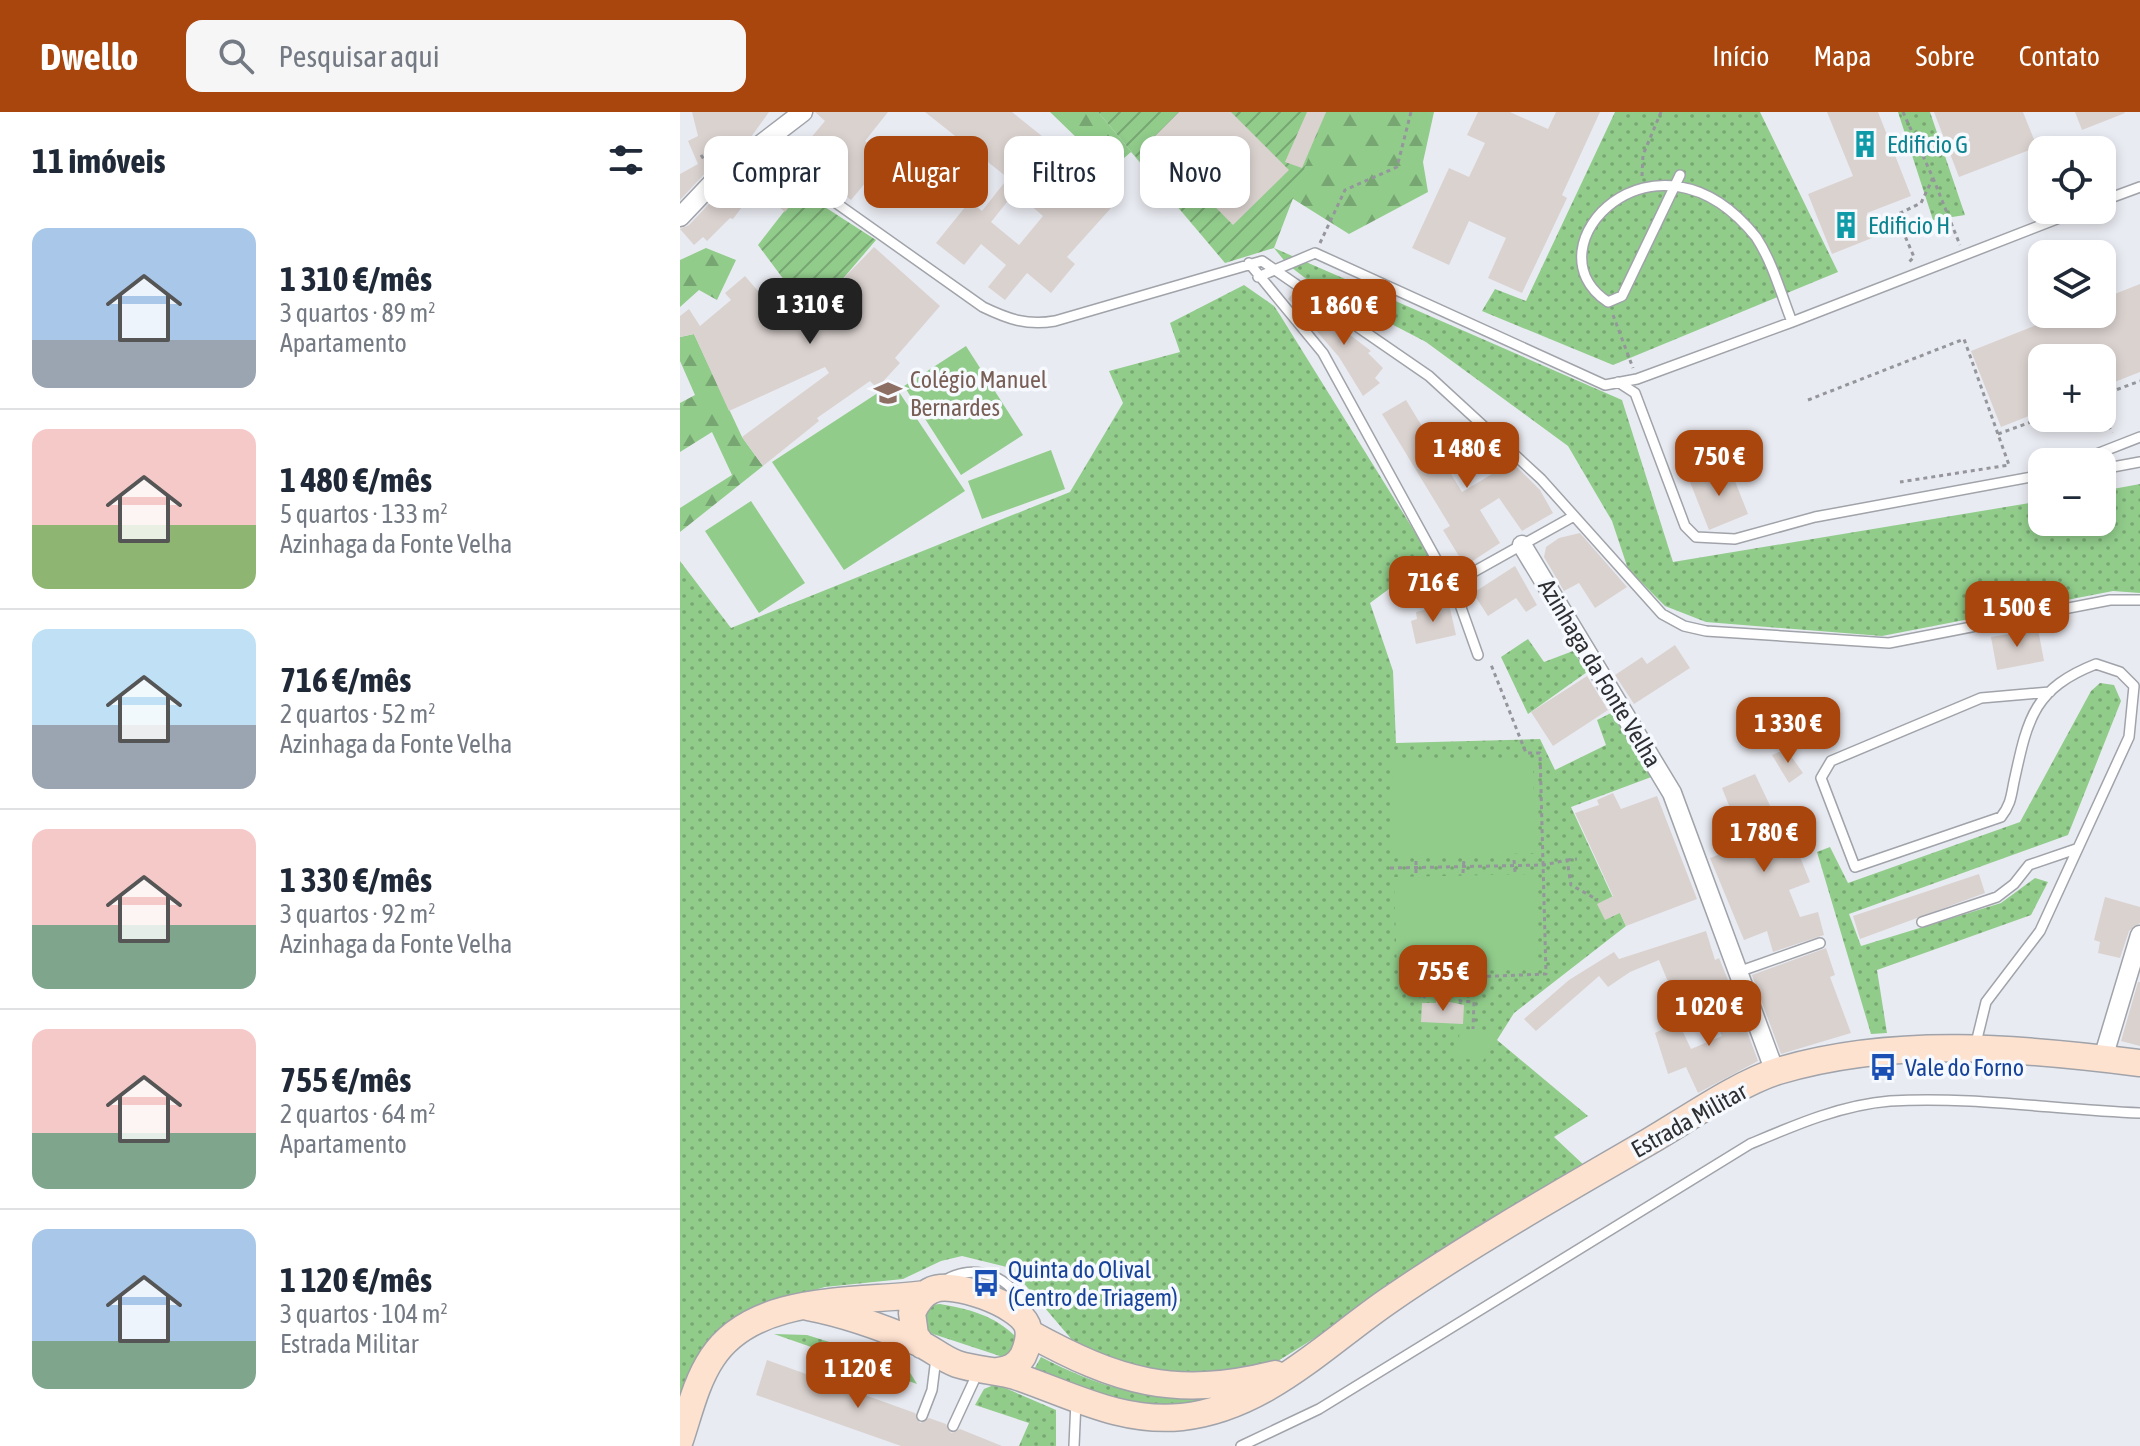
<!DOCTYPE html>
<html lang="pt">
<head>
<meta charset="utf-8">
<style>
  :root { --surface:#fff; --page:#f6f6f7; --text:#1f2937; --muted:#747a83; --line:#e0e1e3; --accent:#a9460d }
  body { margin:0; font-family:"Asap Condensed",sans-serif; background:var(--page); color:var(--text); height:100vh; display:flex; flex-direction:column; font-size:30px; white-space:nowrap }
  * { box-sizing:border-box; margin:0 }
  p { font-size:26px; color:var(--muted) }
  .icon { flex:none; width:44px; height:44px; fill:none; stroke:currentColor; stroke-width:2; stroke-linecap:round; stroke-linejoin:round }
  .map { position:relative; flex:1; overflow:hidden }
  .sheet { display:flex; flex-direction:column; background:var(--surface); width:680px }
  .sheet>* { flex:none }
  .guide { position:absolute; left:24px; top:24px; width:760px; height:72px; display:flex; gap:16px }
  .tools { position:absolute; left:1348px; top:24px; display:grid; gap:16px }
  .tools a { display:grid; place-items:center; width:88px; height:88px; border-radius:16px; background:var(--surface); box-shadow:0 4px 12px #0003; font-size:40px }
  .price { position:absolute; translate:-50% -68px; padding:0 18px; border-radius:16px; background:var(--accent); color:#fff; font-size:26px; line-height:52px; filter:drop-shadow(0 2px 4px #0008) }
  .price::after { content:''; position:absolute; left:50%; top:48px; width:24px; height:18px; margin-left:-12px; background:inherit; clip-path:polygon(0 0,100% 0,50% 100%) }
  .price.active { background:#222; color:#fff }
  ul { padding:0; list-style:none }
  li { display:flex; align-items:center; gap:24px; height:200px; padding:0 32px }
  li+li { border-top:2px solid var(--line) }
  li span { display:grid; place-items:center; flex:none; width:224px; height:160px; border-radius:16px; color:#555 }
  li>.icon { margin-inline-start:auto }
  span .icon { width:96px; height:96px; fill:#fffc; stroke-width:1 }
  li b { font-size:34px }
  h2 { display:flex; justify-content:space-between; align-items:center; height:96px; padding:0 32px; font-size:34px }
  .pill { padding:0 28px; border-radius:16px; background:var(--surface); box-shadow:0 4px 12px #0003; font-size:28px; line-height:72px }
  .pill.active { background:var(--accent); color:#fff }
  header { display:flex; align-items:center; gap:48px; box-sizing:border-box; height:112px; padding:0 40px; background:var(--accent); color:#fff }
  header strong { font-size:38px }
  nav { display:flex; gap:44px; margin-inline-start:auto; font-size:28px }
  .search { width:560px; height:72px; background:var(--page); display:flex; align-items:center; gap:20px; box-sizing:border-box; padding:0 28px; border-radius:16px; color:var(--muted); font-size:30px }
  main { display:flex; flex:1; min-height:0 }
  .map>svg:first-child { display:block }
  .grass { fill:url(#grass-dots) }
  .forest { fill:url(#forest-firs) }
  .garden { fill:url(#garden-furrows) }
  .pitch { fill:#91cc8b }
  .building { fill:#dad2cf; fill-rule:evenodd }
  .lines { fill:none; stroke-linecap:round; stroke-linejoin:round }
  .lane-casing { stroke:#a0a3a9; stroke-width:12 }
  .street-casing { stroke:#a0a3a9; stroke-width:21 }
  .secondary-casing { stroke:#a0a3a9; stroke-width:29 }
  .path { stroke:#94969b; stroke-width:3; stroke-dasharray:4 4; stroke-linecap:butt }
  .lane { stroke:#fff; stroke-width:9 }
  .street { stroke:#fff; stroke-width:18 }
  .secondary { stroke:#fee2d0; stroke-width:26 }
  .labels { text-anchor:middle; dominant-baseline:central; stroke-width:7; stroke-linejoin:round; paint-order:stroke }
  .culture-label { font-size:24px; fill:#0d838f; stroke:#f6f9fe; text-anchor:start }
  .education-label { font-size:24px; fill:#785e54; stroke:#f6f9fe; text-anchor:start }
  .street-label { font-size:24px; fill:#2e2f32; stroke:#f6f9fe }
  .transit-label { font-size:24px; fill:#164399; stroke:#f6f9fe; text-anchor:start }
</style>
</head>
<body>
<header>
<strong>Dwello</strong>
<div class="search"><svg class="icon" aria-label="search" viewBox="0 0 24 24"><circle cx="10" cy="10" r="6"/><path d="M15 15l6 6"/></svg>Pesquisar aqui</div>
<nav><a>Início</a><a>Mapa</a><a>Sobre</a><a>Contato</a></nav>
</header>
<main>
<section class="sheet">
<h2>11 imóveis<svg class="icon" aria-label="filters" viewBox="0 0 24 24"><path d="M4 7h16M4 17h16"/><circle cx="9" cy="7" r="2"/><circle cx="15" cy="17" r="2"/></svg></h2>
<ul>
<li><span style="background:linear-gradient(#a9c7e8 70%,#9aa5b1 0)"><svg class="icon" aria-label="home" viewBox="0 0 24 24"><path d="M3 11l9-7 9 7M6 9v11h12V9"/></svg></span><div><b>1 310 €/mês</b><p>3 quartos · 89 m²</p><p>Apartamento</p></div></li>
<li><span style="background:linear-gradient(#f6c9c9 60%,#8fb573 0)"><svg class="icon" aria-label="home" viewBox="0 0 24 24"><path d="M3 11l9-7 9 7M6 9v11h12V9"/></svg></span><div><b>1 480 €/mês</b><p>5 quartos · 133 m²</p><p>Azinhaga da Fonte Velha</p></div></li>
<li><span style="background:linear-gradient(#bfe0f5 60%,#9aa5b1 0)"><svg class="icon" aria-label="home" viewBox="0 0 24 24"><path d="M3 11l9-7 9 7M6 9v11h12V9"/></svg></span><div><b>716 €/mês</b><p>2 quartos · 52 m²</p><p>Azinhaga da Fonte Velha</p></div></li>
<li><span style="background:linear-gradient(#f6c9c9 60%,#7fa58c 0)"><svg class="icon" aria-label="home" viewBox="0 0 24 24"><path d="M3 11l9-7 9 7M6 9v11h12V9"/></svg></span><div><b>1 330 €/mês</b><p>3 quartos · 92 m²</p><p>Azinhaga da Fonte Velha</p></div></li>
<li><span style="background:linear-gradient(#f6c9c9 65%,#7fa58c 0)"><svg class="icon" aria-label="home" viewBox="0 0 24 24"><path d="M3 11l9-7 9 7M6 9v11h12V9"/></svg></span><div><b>755 €/mês</b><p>2 quartos · 64 m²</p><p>Apartamento</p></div></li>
<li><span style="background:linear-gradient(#a9c7e8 70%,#7fa58c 0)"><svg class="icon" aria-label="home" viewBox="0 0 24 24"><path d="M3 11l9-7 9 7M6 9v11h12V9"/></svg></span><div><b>1 120 €/mês</b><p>3 quartos · 104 m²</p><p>Estrada Militar</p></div></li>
</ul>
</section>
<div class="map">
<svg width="1460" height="1334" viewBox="0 0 1460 1334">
  <defs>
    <pattern id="grass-dots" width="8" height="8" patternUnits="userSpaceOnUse" patternTransform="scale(2)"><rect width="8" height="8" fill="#91cc8b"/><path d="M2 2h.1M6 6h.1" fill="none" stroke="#77a672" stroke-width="1.8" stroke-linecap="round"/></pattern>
    <pattern id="forest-firs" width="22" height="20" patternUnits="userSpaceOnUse" patternTransform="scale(2)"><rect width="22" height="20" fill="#91cc8b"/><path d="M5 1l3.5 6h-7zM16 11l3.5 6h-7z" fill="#77a672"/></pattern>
    <pattern id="garden-furrows" width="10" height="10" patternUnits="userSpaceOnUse" patternTransform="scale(2)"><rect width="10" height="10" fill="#91cc8b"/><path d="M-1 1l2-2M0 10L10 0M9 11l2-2" fill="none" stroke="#77a672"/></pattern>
  </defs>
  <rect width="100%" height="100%" fill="#e9ebf2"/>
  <path class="grass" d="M935,0H1080L1158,160L933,253L802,199L815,177L846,189Z
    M1218,0H1250L1285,103L1253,108Z
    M594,136L942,288L993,450L1362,389V410H1422V379L1460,372V481L1433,479L1202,524L1026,510L985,494L948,457L932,409L888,334L746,230L629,169L607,152Z
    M564,173L594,194L600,203L751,446L690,491L713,559L716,631L860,627L875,658L926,633L917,608L931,601L974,664L891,695L946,814L834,901L817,928L908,1004L874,1025L907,1056L590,1254L533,1265L471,1264L399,1236L331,1156L282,1144L261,1149L223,1167L145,1175L84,1192L19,1242L0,1289V449L51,516L390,380L443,291L429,259L500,240L490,211Z
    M848,527L864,550L893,539L907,560L848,602L821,545Z
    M1420,571L1434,573L1441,589L1388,723L1169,802L1181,834L1321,791L1355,766L1368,770L1351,803L1197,858L1207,921L1191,922L1137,740L1150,735L1168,771L1340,710L1411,579Z
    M260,1192C289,1197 314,1203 336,1225L337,1234L326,1246L247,1220L245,1199L250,1193Z
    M94,1222L127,1223L226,1254L237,1272Z
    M361,1245C419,1275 462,1287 528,1287L523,1293H458L352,1261Z
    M316,1272L376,1298V1334H339L349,1311L295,1293L304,1277Z"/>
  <path class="forest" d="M370,0H418L545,151L451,40L430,58Z
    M646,0H754L743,50L748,80L669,122L610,85Z
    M26,136L56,148L37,188L19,178L0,195V148Z
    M14,222L62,325L83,354L0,420V396L52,363L32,320L0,340V291L15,283L0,249V225Z"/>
  <path class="garden" d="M418,0H646L594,136L545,151Z
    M120,79L196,128L131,204L78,133Z"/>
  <path class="pitch" d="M286,234L343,323L281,363L224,274Z
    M213,271L285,379L164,458L92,350Z
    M371,338L385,377L302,407L288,369Z
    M71,389L125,471L79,501L25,419Z
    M853,647L855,741L714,745L712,650Z
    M855,762L858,856L717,859L714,765Z
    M780,916L819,923L803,949L777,946Z"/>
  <path class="building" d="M12,0H89L71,25L30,56L0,88V62L18,52L8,29L18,24Z
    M135,0H208L185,29L206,46L171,88L125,50L130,39L124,34L145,9Z
    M245,0H332L413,65L405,76L431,96L387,145L395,152L371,181L347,161L325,188L308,175L326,153L301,132L284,153L256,131L290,89L302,99L328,66ZM335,80L363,104L339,133L311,110Z
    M499,0H551L609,58L553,113L470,29Z
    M627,0H646L622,56L605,50Z
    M798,0H830L868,17L876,0H920L882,83L887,86L842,181L808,166L826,126L789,109L769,153L732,136L769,56L789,65L805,31L787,23Z
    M1147,0H1198L1231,84L1187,101L1197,124L1152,142L1128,82L1173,64Z
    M1254,0H1343L1357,35L1279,65Z
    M1395,0H1444L1445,1L1402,18Z
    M76,51L120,79L117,85L105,100L76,76L53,107L50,106L27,129L23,125L14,133L0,117L9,113L45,75Z
    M194,135L260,194L215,246L220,251L197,276L190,269L137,306L139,309L83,354L62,325L149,261L145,255L49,299L14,222L0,225V204L9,197L20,214L51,188L45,181L65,164L103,208L116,196L125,206Z
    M1460,172V260L1422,275V246H1362V299L1321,315L1291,239L1384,202H1422V187Z
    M614,180L691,239L688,241L703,256L695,266L700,271L683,284L659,245L634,216L637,213L608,187Z
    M726,288L782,380L832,350L860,378L873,401L842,419L819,386L800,398L820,431L785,454L763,418L770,414L702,302Z
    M1049,354L1068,402L1029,418L1010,370Z
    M900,421L947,475L915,496L899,471L884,479L864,445L866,435L879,426Z
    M835,454L857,493L846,500L836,486L808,504L793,481Z
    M769,492L776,523L736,532L731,509L737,507L736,500Z
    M1358,517L1364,549L1317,558L1311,525Z
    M995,533L1010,556L954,592L935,563L962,545L967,552Z
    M907,564L928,598L873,634L851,600Z
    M1106,637L1123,661L1109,671L1092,643Z
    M1075,662L1102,719L1109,717L1130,770L1109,778L1120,805L1138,800L1144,823L1093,840L1087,819L1064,828L1030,746L1082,726L1070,700L1054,706L1042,676Z
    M933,681L941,697L977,684L1017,787L946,814L940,801L925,808L917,792L933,784L895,701L919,693L917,688Z
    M1299,762L1305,781L1180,827L1173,804Z
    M1425,785L1460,795V811L1449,819L1440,846L1418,841L1420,830L1414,828Z
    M1026,819L1035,848L1039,846L1050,873L998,894L979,848L950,860L928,875L919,864L856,919L844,907L889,868L934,840L939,847Z
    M1146,836L1155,863L1150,865L1171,921L1101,942L1072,863Z
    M1458,870H1460V934L1441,929Z
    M756,887L784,893L783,912L741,910L742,891H756Z
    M1055,887L1078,949L1018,981L1006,955L988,962L975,921L983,917L979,909L995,903L1011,937L1042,924L1030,897Z
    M87,1248L235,1301L240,1311L249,1306L266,1312L271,1321L280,1317L322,1334H221L76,1283Z"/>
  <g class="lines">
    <g class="lane-casing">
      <path id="lane" d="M77,35L303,195C328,207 347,214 375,209L582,149L749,264L861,367L982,502L1004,514L1026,519L1209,531L1430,488H1460
        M1000,63L942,184L928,190C845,135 976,0 1076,125C1093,151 1101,182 1112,210
        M1422,89L1460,75
        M569,151L643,241L778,487L798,543
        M578,165L635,141L925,273L957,267L1112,210L1400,98
        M938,270L955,281L1005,414L1016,425L1055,427L1135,405L1362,363
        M1396,350L1460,325
        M1422,357L1460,350
        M788,463L894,404
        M1242,810L1317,785L1334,772L1349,753L1396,737
        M1058,860L1140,831
        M1002,900L1064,876
        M1295,935L1306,890L1360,819L1449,625L1454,574L1440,560L1416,552C1355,576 1348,605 1335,665C1331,682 1332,691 1321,705L1175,755L1141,666L1151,649L1301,586L1370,580
        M264,1169C294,1149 334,1165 345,1198
        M242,1304L252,1278L256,1246
        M273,1314L298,1260
        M394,1334L396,1289
        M561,1334L639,1297L1070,1032C1115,1013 1161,993 1210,989C1294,984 1377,998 1460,1001"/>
    </g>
    <g class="street-casing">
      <path id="street" d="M0,105L37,66L123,0
        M842,433L992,681L1095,960
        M1423,946L1460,823"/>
    </g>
    <g class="secondary-casing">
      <path id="secondary" d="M128,1195C165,1202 204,1216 239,1231C252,1237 263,1247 277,1252C298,1259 320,1258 341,1266C395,1285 443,1311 502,1305C584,1296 643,1234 708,1189C792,1131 882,1080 970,1029C1006,1008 1059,971 1098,959C1215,924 1341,936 1460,951
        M349,1221C438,1270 494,1287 595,1262
        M242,1233L235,1223L232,1201C236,1192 242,1182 252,1178C272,1168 338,1192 347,1213C351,1222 347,1236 343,1244C337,1254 329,1258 318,1259
        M0,1328C9,1301 16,1270 32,1246C74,1181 177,1191 245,1182"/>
    </g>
    <path class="path" d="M1223,0L1253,66L1241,91L1216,103L1234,145L1229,150
      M21,43L28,53
      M962,64L963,43L981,0
      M1253,66L1280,133
      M640,131L665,78L717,55L731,0
      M933,203L953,256
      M1422,283L1460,269
      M1128,288L1284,227L1329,353L1220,370
      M1422,299L1432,321
      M1318,322L1362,306
      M834,748L835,760
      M887,748L897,747
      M710,756L864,753L887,748L891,773L918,788
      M736,761V749
      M783,761L784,746
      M723,869L746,886L747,881L780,882V889L794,890L793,917
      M766,881V866L866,862L860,641H846L810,550"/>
    <use href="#lane" class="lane"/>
    <use href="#street" class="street"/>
    <use href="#secondary" class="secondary"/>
  </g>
  <defs>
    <g id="building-bare" transform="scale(2.16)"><path d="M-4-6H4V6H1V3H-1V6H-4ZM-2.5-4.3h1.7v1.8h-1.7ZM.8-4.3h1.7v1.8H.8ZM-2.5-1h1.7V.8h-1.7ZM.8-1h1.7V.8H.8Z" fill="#0f9aa8" stroke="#f6f9fe" stroke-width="2.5" paint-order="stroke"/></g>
    <g id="school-bare" transform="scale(2.16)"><path d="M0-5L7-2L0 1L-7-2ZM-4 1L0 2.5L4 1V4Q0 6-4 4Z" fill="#8d6e63" stroke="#f6f9fe" stroke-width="2.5" paint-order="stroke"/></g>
    <g id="bus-bare" transform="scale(2.16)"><path d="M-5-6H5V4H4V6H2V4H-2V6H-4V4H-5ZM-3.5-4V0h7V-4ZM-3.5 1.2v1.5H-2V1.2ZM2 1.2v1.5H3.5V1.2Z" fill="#1a4fb4" stroke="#f6f9fe" stroke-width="2.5" paint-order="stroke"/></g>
  </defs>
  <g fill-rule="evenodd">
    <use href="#building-bare" x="1185" y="32"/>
    <use href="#building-bare" x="1166" y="113"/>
    <use href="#school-bare" x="208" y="281"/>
    <use href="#bus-bare" x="1203" y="955"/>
    <use href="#bus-bare" x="306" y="1171"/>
  </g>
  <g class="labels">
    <g class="culture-label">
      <text x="1207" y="32">Edificio G</text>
      <text x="1188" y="113">Edificio H</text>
    </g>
    <g class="education-label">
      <text x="230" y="267">Colégio Manuel<tspan x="230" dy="28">Bernardes</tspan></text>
    </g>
    <g class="street-label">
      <text transform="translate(920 561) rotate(59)">Azinhaga da Fonte Velha</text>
      <text transform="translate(1009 1008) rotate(-29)">Estrada Militar</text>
    </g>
    <g class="transit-label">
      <text x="1225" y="955">Vale do Forno</text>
      <text x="328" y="1157">Quinta do Olival<tspan x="328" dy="28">(Centro de Triagem)</tspan></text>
    </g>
  </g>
</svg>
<div class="tools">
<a><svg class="icon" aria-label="locate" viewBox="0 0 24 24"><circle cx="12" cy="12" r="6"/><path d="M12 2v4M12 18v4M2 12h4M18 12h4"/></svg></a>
<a><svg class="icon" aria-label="layers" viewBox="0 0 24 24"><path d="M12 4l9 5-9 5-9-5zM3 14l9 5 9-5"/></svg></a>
<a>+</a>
<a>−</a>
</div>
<b class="price active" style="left:130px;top:234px">1 310 €</b>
<b class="price" style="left:664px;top:235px">1 860 €</b>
<b class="price" style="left:787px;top:378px">1 480 €</b>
<b class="price" style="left:1039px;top:386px">750 €</b>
<b class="price" style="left:753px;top:512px">716 €</b>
<b class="price" style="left:1337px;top:537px">1 500 €</b>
<b class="price" style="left:1108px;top:653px">1 330 €</b>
<b class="price" style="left:1084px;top:762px">1 780 €</b>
<b class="price" style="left:763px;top:901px">755 €</b>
<b class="price" style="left:1029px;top:936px">1 020 €</b>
<b class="price" style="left:178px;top:1298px">1 120 €</b>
<div class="guide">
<a class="pill">Comprar</a>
<a class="pill active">Alugar</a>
<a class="pill">Filtros</a>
<a class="pill">Novo</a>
</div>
</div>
</main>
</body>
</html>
